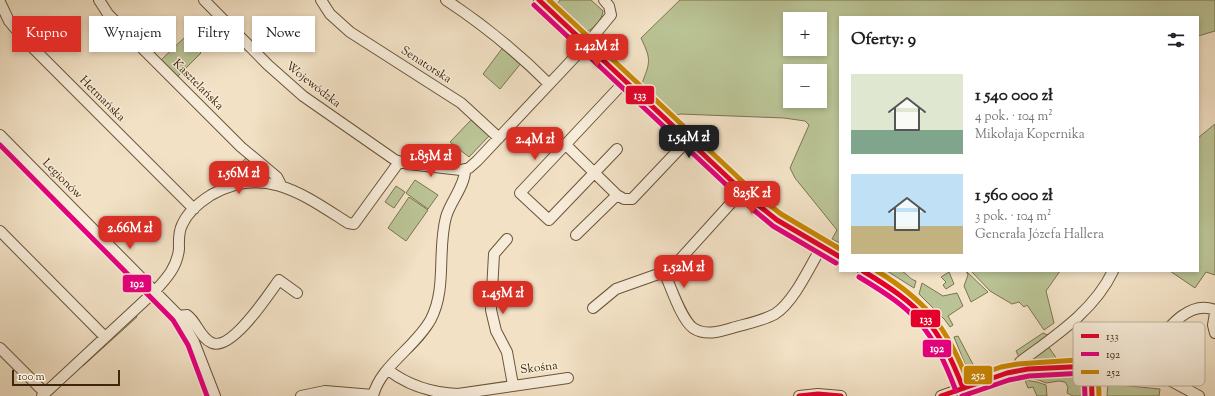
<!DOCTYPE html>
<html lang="pl">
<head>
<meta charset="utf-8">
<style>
  :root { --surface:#fff; --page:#f2f2f2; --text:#202124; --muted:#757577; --accent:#d93025 }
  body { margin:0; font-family:"Sorts Mill Goudy",serif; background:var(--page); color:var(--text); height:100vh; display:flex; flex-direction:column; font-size:15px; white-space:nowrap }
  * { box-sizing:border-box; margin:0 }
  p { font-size:13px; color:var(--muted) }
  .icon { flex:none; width:22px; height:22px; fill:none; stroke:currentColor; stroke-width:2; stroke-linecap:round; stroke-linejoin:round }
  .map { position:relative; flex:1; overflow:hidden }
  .drawer { position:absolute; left:839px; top:16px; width:360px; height:256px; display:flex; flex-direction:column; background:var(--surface); border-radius:0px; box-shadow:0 2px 6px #0003 }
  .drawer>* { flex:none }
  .banner { position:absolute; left:12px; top:16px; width:380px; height:36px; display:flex; gap:8px }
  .buttons { position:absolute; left:783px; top:12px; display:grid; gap:8px }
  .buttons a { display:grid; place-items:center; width:44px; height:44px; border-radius:0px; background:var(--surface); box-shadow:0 2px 6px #0003; font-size:20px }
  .scale { position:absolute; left:12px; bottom:10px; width:108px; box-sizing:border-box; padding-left:4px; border:2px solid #3e250b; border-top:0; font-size:11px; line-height:14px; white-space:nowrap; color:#3e250b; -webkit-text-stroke:3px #f7ecd9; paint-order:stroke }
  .price { position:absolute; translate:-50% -34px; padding:0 9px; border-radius:8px; background:var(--accent); color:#fff; font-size:13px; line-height:26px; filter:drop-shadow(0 1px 2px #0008) }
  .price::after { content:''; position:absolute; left:50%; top:24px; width:12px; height:9px; margin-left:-6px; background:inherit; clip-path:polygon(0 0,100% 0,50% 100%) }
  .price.selected { background:#222; color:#fff }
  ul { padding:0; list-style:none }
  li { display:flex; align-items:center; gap:12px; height:100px; padding:0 12px }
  li span { display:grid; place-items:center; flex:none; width:112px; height:80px; border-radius:0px; color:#555 }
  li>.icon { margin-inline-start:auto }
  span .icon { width:48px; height:48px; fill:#fffc; stroke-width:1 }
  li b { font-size:17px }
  h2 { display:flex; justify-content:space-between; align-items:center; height:48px; padding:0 12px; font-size:17px }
  .tag { padding:0 14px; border-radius:0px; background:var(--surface); box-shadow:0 2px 6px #0003; font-size:14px; line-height:36px }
  .tag.selected { background:var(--accent); color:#fff }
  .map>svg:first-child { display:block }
  .green { fill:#bac395; stroke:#7c7450; fill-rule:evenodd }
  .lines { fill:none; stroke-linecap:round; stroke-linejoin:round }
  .minor-casing { stroke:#6b543a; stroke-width:12 }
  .minor { stroke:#f7ecd9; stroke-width:10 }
  .bus-1-casing { stroke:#f7ecd9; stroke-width:8 }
  .bus-2-casing { stroke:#f7ecd9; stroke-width:8 }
  .bus-3-casing { stroke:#f7ecd9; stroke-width:8 }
  .bus-1 { stroke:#e4002b; stroke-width:5 }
  .bus-2 { stroke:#e5007d; stroke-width:5 }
  .bus-3 { stroke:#c98603; stroke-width:5 }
  .labels { text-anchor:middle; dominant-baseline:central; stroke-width:3; stroke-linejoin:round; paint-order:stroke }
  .street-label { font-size:12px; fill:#3e250b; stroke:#f7ecd9 }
  .key { fill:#f7ecd9; stroke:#c0b09b; stroke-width:1 }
  .key-label { font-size:11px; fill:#3e250b }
  .line-badge { stroke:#f7ecd9; stroke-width:1.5 }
  .badge-label { font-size:11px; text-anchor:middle; font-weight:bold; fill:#fff }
</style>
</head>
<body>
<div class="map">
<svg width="1215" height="396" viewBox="0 0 1215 396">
  <rect width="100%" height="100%" fill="#f2e1c5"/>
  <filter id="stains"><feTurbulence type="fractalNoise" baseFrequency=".005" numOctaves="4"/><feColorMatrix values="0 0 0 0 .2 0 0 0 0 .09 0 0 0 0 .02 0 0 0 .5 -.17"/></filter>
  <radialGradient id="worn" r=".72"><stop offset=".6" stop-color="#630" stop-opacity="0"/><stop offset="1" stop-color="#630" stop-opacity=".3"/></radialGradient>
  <path class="green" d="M560,0H591L603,11C603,19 591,32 583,33L555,7Z
    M680,0H1215V31L1198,36V17H840V243L832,239L837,230L795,178L790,168L809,125L805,121L784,118L680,114L672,117L641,86C650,62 652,61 641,38ZM790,19H820V49H790ZM790,71H820V101H790Z
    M185,37L201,53L176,78L160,61Z
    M504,46L522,62L500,89L483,74Z
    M471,120L489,136L469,157L450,142Z
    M1215,124V275L1206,272L1195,288L1170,271H1198V138Z
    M246,158L271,178L269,180L249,178L228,181L225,178Z
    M415,180L438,195L428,209L406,193Z
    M396,186L405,192L394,208L385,202Z
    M409,197L428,210L406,241L388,228Z
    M887,271C891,271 897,270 901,271C907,273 909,279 916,281L914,288Z
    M966,271L988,292L971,302L964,286L968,275Z
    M971,271H1060L1046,291L1054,323L1044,330L1027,305L1024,307L1019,302L1012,304L990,291Z
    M949,272L954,284L946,289L943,285L946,282L941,277Z
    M922,283L943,296L957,293L963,306L948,316L953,325L950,327L945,320L919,294Z
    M136,315L137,317L83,366L82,365Z
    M1043,333L1050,336L1019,357L1016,351Z
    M958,336L977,372L1001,364L1002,366L973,377L970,376L954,337Z
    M1048,346L1059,362L1027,364V363Z
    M1071,371C1084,376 1086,385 1082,396H1073L1067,393L1068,387L1065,382L1059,381L1046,383L1039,380L1024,377L1023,375Z
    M1025,380L1037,382L1046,385L1047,396H1037L1033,387L1028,388Z
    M1108,384L1160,389L1159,396H1107Z"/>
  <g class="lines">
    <g class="minor-casing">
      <path id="minor" d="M99,0L108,14L241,147L277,177L281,185
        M204,0L268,65L303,96L395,160L408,164L461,170L469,168L477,161L587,44L611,15L609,6L604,0
        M321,0L330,14L350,32L461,103L499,138
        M446,0C484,25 517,52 549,84
        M539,0L753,201L777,220L840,257
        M0,2L9,21L24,39L194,209
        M0,135L179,316L194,342L215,396
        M566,145L617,195L624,199H632L687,141
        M617,149L549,220L520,193L626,80
        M0,231L105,337
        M576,235L617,195
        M507,239L494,254L491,310L496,331L507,352L513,385
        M863,271C923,306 939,323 963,388
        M664,272C671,287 681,319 693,328C705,336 719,332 732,328C746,324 762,321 775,314C794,302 810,266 822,246
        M593,308L616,289L664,272L674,266L741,192
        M1215,313L1213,325L1215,333
        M179,316L187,315C197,322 200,338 212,343C232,351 268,295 279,280L297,293
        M0,348L45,393
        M1139,362C1159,342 1184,297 1215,310
        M1091,366L1092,396
        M388,370C409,386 432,393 458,394L568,378
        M1019,371L1020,362C1055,336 1094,311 1113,271
        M42,396L155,291C167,278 177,267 179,249C179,241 178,233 182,225C187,213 200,202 211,195C264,164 304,195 348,223L354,224L399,162
        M301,396L325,391L373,395
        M373,396C380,366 416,347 431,319C447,288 437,250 446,217C450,202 465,186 465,170
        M799,396L818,394L841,396
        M941,396L1003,374L1019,371L1139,362L1147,368L1199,396"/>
    </g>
    <use href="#minor" class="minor"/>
    <g class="bus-1-casing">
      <path id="bus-1" d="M539,0L753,201L777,220L840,257
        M863,271C921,306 938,324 963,388
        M1091,366L1092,396
        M799,396L818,394L841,396
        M941,396L1007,373L1028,369L1091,366"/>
    </g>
    <g class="bus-2-casing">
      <path id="bus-2" d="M534,5L749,206L773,226L836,263
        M0,145L173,320L188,345L207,396
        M859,277C916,311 932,328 956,391
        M962,396L1009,380L1029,376L1084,373L1085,396"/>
    </g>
    <g class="bus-3-casing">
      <path id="bus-3" d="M549,0L758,196L781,214L840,249
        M877,271C926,301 946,326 967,379L1001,367L1018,364L1092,359L1098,364L1099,396"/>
    </g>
    <use href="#bus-1" class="bus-1"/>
    <use href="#bus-2" class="bus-2"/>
    <use href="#bus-3" class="bus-3"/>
  </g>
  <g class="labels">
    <g class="street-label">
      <text transform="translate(426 65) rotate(33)">Senatorska</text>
      <text transform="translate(198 85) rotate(45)">Kasztelańska</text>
      <text transform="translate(313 85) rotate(38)">Wojewódzka</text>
      <text transform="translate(102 99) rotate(45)">Hetmańska</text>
      <text transform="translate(62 179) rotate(45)">Legionów</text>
      <text transform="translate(539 368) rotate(-7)">Skośna</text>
    </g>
  </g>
  <rect x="1073" y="322" width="132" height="64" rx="6" class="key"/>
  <rect x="1081" y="334" width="18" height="4" fill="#e4002b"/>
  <rect x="1081" y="352" width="18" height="4" fill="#e5007d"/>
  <rect x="1081" y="370" width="18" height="4" fill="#c98603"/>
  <g class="key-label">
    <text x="1106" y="340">133</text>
    <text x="1106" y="358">192</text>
    <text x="1106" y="376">252</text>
  </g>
  <g class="line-badge">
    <rect x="625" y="85" width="30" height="20" rx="4" fill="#e4002b"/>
    <rect x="122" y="274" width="30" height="19" rx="4" fill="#e5007d"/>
    <rect x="910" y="309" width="31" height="19" rx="4" fill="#e4002b"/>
    <rect x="922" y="339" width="30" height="19" rx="4" fill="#e5007d"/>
    <rect x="963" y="365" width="30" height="20" rx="4" fill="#c98603"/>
  </g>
  <g class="badge-label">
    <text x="640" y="99">133</text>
    <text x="137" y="287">192</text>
    <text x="926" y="323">133</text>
    <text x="937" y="352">192</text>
    <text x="978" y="379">252</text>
  </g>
  <rect width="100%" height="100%" filter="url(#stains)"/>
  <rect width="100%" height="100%" fill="url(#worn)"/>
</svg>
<div class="buttons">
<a>+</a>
<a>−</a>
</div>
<div class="scale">100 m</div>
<b class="price" style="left:597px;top:68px">1.42M zł</b>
<b class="price selected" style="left:689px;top:159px">1.54M zł</b>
<b class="price" style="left:535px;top:161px">2.4M zł</b>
<b class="price" style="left:431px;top:178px">1.85M zł</b>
<b class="price" style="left:239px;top:195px">1.56M zł</b>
<b class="price" style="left:752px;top:215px">825K zł</b>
<b class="price" style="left:130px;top:250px">2.66M zł</b>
<b class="price" style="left:684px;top:289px">1.52M zł</b>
<b class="price" style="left:503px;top:315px">1.45M zł</b>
<div class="banner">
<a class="tag selected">Kupno</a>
<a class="tag">Wynajem</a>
<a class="tag">Filtry</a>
<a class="tag">Nowe</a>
</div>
<section class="drawer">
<h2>Oferty: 9<svg class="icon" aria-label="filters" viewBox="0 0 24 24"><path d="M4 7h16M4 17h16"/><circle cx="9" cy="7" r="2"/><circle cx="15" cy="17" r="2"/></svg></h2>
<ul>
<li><span style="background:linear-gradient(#dfe7d0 70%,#7fa58c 0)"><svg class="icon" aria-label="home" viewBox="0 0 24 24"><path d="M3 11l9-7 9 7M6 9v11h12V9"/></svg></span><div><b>1 540 000 zł</b><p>4 pok. · 104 m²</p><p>Mikołaja Kopernika</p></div></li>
<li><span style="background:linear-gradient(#bfe0f5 65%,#c2b280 0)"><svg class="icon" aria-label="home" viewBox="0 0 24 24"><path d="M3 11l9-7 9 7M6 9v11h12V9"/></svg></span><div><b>1 560 000 zł</b><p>3 pok. · 104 m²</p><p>Generała Józefa Hallera</p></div></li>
</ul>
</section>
</div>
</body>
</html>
